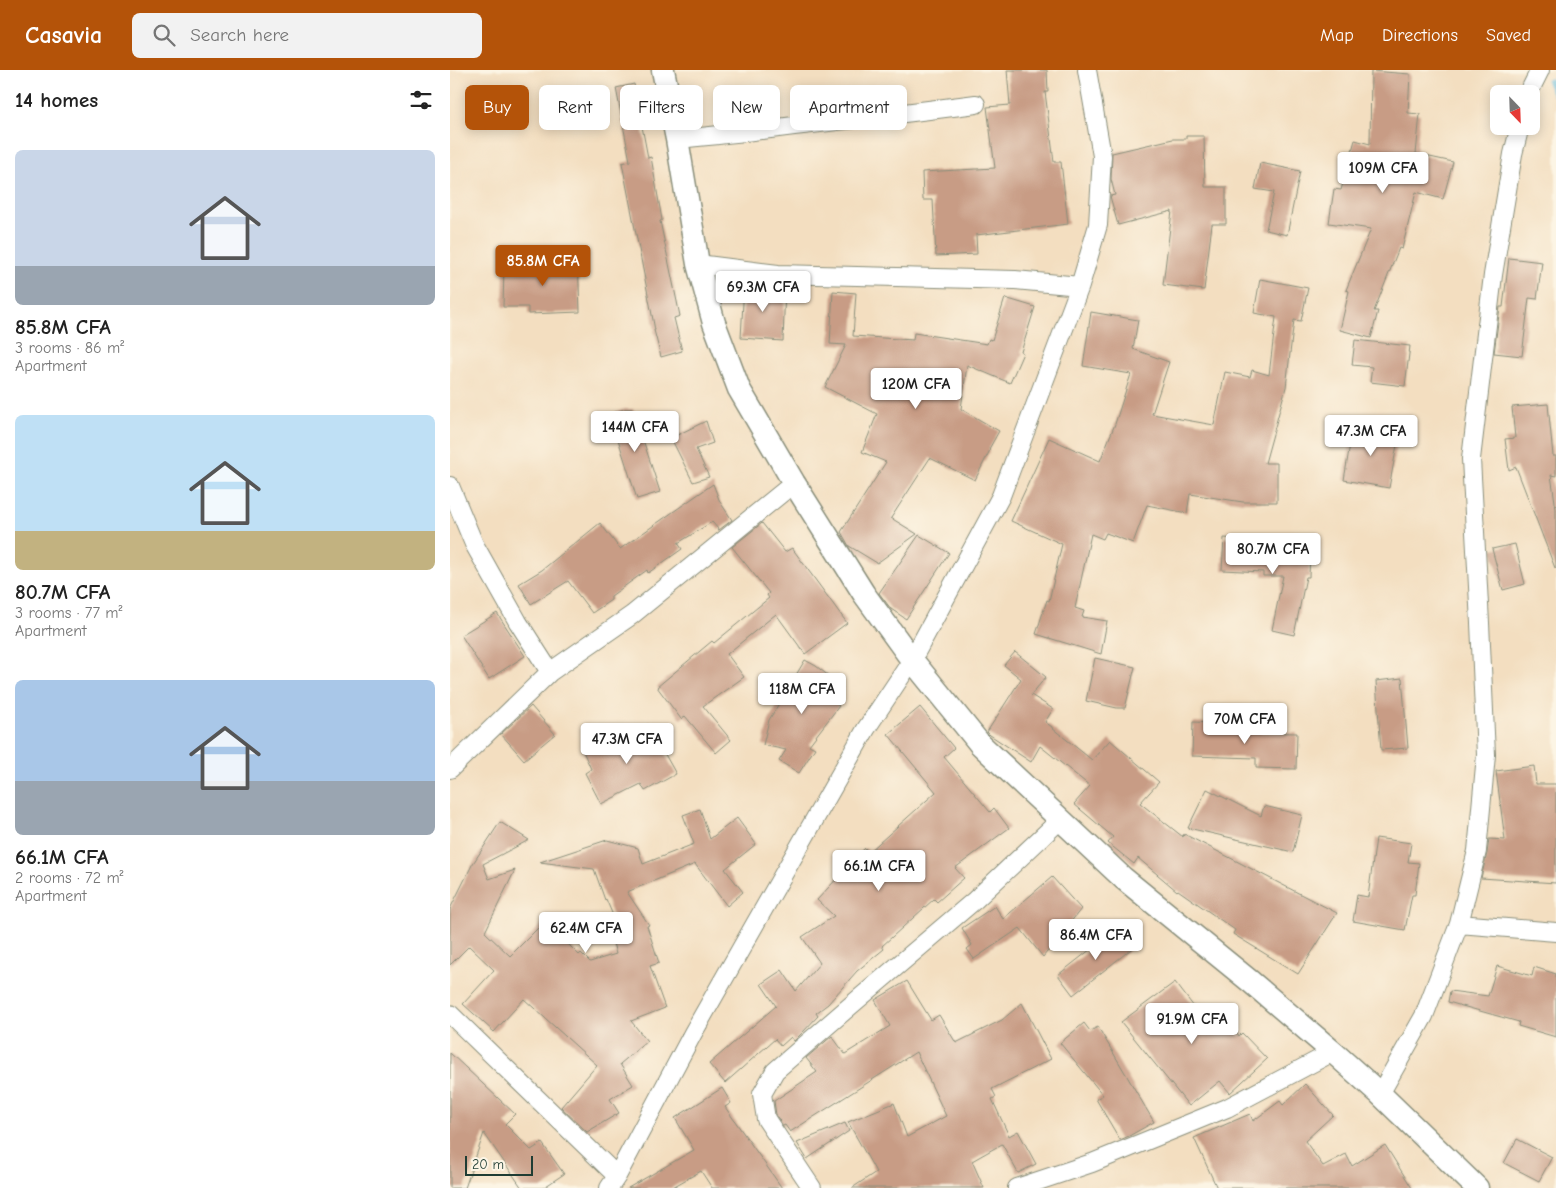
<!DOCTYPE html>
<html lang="en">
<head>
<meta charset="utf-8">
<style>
  :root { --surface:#fff; --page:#f2f2f2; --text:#222; --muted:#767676; --accent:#b45309 }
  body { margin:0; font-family:"Comic Neue",sans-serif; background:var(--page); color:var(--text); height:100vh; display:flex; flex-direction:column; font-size:19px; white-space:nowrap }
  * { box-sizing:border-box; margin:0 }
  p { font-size:16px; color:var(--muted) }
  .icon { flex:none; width:28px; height:28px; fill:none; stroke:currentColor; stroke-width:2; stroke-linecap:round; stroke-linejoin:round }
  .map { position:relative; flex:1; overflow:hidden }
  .drawer { display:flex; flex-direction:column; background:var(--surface); width:450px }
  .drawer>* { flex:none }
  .top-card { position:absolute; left:15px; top:15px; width:475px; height:45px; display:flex; gap:10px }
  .needle { width:32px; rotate:157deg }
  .fabs { position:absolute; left:1040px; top:15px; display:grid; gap:10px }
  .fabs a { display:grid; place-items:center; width:50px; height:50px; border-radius:8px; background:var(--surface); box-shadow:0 2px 12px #0003; font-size:25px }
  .scale { position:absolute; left:15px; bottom:12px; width:68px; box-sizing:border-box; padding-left:5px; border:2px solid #1f3d34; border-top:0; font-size:14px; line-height:18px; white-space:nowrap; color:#1f3d34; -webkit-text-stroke:4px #fcf5e5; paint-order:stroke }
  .price { position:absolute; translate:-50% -42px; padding:0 11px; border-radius:5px; background:#fff; color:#222; font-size:16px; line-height:32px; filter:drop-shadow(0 1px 2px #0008) }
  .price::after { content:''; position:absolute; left:50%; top:30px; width:15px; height:11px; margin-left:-8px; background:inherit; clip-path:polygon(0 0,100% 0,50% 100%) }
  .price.active { background:var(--accent); color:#fff }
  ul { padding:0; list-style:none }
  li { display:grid; align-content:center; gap:10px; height:265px; padding:0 15px }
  li span { display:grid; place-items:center; height:155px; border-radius:8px; color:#555 }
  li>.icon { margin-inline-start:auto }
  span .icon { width:90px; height:90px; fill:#fffc; stroke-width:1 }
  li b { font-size:21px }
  h2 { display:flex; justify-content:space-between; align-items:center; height:60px; padding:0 15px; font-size:21px }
  .chip { padding:0 18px; border-radius:8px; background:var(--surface); box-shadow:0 2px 12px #0003; font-size:18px; line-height:45px }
  .chip.active { background:var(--accent); color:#fff }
  header { display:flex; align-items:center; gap:30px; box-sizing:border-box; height:70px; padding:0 25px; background:var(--accent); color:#fff }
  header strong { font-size:24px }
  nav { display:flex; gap:28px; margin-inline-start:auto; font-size:18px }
  .search { width:350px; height:45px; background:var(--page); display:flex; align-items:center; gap:12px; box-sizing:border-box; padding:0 18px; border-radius:8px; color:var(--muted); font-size:19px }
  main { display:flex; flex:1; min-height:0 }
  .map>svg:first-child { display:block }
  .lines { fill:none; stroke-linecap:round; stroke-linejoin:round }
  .stream { stroke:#60bade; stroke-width:7 }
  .building { fill:#c89c85 }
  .minor-casing { stroke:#898e7a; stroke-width:20 }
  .tertiary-casing { stroke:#898e7a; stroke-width:25 }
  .minor { stroke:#fff; stroke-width:18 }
  .tertiary { stroke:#fff; stroke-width:22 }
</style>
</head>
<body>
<header>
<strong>Casavia</strong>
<div class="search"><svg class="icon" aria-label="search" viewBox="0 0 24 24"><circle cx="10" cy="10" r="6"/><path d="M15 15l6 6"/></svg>Search here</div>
<nav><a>Map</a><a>Directions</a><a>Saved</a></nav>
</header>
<main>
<section class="drawer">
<h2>14 homes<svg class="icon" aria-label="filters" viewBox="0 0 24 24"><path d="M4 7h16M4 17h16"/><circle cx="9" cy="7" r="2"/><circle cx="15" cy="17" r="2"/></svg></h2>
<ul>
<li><span style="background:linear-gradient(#c9d6e8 75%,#9aa5b1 0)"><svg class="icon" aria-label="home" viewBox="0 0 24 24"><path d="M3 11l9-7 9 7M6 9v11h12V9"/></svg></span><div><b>85.8M CFA</b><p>3 rooms · 86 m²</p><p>Apartment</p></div></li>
<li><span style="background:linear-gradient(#bfe0f5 75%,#c2b280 0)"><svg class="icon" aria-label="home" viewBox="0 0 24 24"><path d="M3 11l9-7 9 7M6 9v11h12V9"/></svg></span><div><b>80.7M CFA</b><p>3 rooms · 77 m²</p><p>Apartment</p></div></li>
<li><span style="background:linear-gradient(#a9c7e8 65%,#9aa5b1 0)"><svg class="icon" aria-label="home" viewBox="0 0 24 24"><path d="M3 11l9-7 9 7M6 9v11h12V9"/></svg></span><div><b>66.1M CFA</b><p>2 rooms · 72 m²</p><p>Apartment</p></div></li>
</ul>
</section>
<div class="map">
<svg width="1106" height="1118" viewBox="0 0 1106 1118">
  <rect width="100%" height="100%" fill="#fcf5e5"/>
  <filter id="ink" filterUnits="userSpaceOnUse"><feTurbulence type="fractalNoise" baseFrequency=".02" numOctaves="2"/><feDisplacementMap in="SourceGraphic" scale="10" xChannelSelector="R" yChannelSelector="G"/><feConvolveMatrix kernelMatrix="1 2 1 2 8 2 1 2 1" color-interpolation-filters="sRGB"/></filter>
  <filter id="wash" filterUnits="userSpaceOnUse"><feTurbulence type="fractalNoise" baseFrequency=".0096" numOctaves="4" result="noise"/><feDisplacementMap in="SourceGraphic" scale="20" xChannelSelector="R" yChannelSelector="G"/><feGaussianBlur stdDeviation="1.12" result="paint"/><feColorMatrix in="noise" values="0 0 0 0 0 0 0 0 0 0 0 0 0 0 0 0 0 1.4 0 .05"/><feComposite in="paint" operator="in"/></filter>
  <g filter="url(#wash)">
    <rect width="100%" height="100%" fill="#f3dec0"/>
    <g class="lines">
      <path class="stream" d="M1100,12L1106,24"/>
    </g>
    <g id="blocks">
      <path class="building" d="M557,0H597L598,22H595L604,92H611L618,154L526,165L527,184L486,186L483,130H473L472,102L545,98L537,37L560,35Z
        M921,1L960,4L958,43L970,44L966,84L1003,92L993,129L966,122L952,179L949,178L924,241H928L921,268L890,260L899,221L896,220L921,159L879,153L884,119L891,120L905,70L920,74Z
        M184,14L198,88L201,87L212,150L210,151L230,246L224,248L232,281L211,287L204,260H205L172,93L180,91L166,18Z
        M736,66H754L755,117H776V154H762L754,220L713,215L722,141L668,155L660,126L665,125L661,109L662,83L723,69H736Z
        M810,93L850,101L837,165L816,160L824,122L805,119Z
        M1059,188L1092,192L1087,229L1079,228L1072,286L1044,283L1050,237H1053Z
        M128,190L130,242L78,244V237H53L54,197H76V192Z
        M810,209L858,218L851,251L844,250L836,317L815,393H827V432H793L740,424L737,443L697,435L683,473L656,463L653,469L641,464L625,538L634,541L632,547L657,551L651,584L586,564L597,530L599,531L612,474L561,451L599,368L650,391L665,354L681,304L633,296L641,242L688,250L683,279L719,292L702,344L764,355L775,302L800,307L802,300L819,305L826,247L804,243Z
        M294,215L335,217L333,271L291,268Z
        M383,221L406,223L403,266L463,270L464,263L537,274L539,269L542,270L555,228L585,237L571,282L573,283L560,313L517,295L511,339L549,361L539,379L540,380L525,410L480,388L441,448L467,464L427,493L399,476L391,462L436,392L412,382L427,344L375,317L396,275L380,274Z
        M905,270L960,276L955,316L920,312L922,297L902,295Z
        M1098,334L1103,386H1106V406L1101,405L1106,439V497L1105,498L1066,397L1059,400L1055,369L1065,368L1062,337Z
        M175,339H183L210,422L187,429L160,344Z
        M256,351L263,373L246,379L259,407L243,412L221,368Z
        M903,356L949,364L939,418L894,410Z
        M263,414L270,432L282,450L269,460L262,452L228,473L232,479L198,503L197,500L161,526V530L142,543L118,511L81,534L69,514L92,500L150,453L170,479Z
        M312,453L335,482L342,478L397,553L355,584L326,544L277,584L294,607L253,636L281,670L266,683L235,646L231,649L207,617L262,571L264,573L319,528L317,525L319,523L282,477Z
        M469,465L499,483L456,549L441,539L429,523Z
        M774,468L806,470V478L860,479L859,507H856L844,565L822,560L833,506H813V502L772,500Z
        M1065,474L1075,514L1053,520L1042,479Z
        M47,543L75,586L39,609L11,565Z
        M565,582L596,607L581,625L603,639L595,652L602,657V658L642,690L660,670L709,712L690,733L733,767L734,764L887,843L848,904L783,864L785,860L728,820L727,821L688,788L684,794L658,773L663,767L624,734L640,716L590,676L581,692L540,665L537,662L571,609L554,595Z
        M645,588L685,597L675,638H667L636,631Z
        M355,590L366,596L393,617L382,631L389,636L359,675L365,678L349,703L329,691L336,680L313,675L319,650Z
        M952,608L958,678L931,680L926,611Z
        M81,636L105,664L74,690L51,664Z
        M470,637L504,678L494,687L540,742L544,738L559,758L505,798L514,808L487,832L484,829L432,876L434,879L407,901L378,934L366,943L368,946L353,962L344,971L341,967L331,976L325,969L275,1013L259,994L326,936L311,914L332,900L346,921L370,893L352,867L384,846L367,830L415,778L419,782L486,722L438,664Z
        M743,652L785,654L784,662L847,663L846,699L806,698V688L742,686Z
        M198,654L226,704L195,721L191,714L151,734L135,703L141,699L132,679L160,667L163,676Z
        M1084,696L1086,714H1106V813L1031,808L1037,783L1039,769L1055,770L1046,701Z
        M757,719L811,746L814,736L852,745L843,782L738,758Z
        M250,739L260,769L287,748L306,774L275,799L293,822L277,836L245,794L177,822L199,855L197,856L209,893L200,896L215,938L181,951L197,971L170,994L183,1015L160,1029L169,1043L137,1062L111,1037L147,995L74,929L44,962L13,934L44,900L19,876L0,895V839L22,795L50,752L79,770L33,794L39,809L65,800L35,862L60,886L95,851L129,885L131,883L140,892L166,884L163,873L173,869L156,829L155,830L144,799L90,792L157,770L188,778L193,794L244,774L233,745Z
        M926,768L961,773L958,792L969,793L965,825H962L955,860L903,851L907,825L918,827Z
        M602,807L631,839L593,887L570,858L524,889L517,879L522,875L512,858L545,836L553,849Z
        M669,857L685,876L623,925L608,905Z
        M1047,896L1082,906L1084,897L1106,904V967L1068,956L1069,952L998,932L1000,921L1038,926Z
        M457,911L481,950L489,945L506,973L552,950L572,933L601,989L542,1019L546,1027L542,1029L559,1066L568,1061L586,1094L568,1103L552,1074L522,1091L534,1118H402L426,1102L398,1052L444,1033L457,1067L496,1046L466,982L340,1062L335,1055L333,1056L326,1045L324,1031L367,1002L356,988L382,966L395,984L440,956L425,930Z
        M725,912L754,950L770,939L789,966L792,963L817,989L780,1023L770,1011L739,1036L671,952Z
        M634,953L640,961L648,957L704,1052L679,1066L670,1070L646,1029L653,1025L610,973Z
        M0,983L65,1044L55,1054L81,1080L92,1073L114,1104L93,1118H72L34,1063L15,1118H0Z
        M855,1014L883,1045L855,1071L873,1096L896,1084L902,1096L935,1075L962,1118H767L744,1068L800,1044L803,1051L830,1031L833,1035Z
        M272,1018L281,1033L275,1037L332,1118H262L251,1101L221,1118H178L244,1080L225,1048Z
        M395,1053L399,1061L357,1089L347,1073Z
        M1067,1069L1102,1087L1089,1111L1054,1093Z"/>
    </g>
  </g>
  <g filter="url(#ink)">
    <use href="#blocks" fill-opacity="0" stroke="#898e7a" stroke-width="1"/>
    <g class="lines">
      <g class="minor-casing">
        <path id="minor" d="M1078,24L1090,0
          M227,69C266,66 305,61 344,56C405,49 465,42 526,34
          M248,194L328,204L565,210L630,216
          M0,416L24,474L68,552L100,602
          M0,699L100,602L182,545L344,413
          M1009,854L1106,862
          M0,944L167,1106
          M930,1024L974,946L1009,854L1027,781L1036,685L1030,553L1021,389L1043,205L1063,84L1070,56
          M159,1118L167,1106L243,963L416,659L462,590L551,426L630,216L648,155L652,86L637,0
          M362,1118L316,1049L312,1024L325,1001L399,937L525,830L611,749
          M567,1118L642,1093L777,1038L883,982"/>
      </g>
      <g class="tertiary-casing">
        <path id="tertiary" d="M213,0L227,69L248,194L264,253L289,319L344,413L414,524L462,590L530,674L673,808L801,912L883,982L930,1024L1027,1118"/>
      </g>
      <use href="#minor" class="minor"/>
      <use href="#tertiary" class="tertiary"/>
    </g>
  </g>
</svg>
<div class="fabs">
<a><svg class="needle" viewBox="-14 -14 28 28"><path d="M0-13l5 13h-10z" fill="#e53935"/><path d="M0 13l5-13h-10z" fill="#767676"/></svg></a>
</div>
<div class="scale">20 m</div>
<b class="price" style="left:933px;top:124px">109M CFA</b>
<b class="price active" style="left:93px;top:217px">85.8M CFA</b>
<b class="price" style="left:313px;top:243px">69.3M CFA</b>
<b class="price" style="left:466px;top:340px">120M CFA</b>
<b class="price" style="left:185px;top:383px">144M CFA</b>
<b class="price" style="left:921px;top:387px">47.3M CFA</b>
<b class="price" style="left:823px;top:505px">80.7M CFA</b>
<b class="price" style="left:352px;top:645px">118M CFA</b>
<b class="price" style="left:795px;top:675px">70M CFA</b>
<b class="price" style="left:177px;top:695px">47.3M CFA</b>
<b class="price" style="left:429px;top:822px">66.1M CFA</b>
<b class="price" style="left:136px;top:884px">62.4M CFA</b>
<b class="price" style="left:646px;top:891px">86.4M CFA</b>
<b class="price" style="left:742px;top:975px">91.9M CFA</b>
<div class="top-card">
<a class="chip active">Buy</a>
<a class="chip">Rent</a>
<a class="chip">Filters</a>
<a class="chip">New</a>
<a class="chip">Apartment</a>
</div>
</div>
</main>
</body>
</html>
